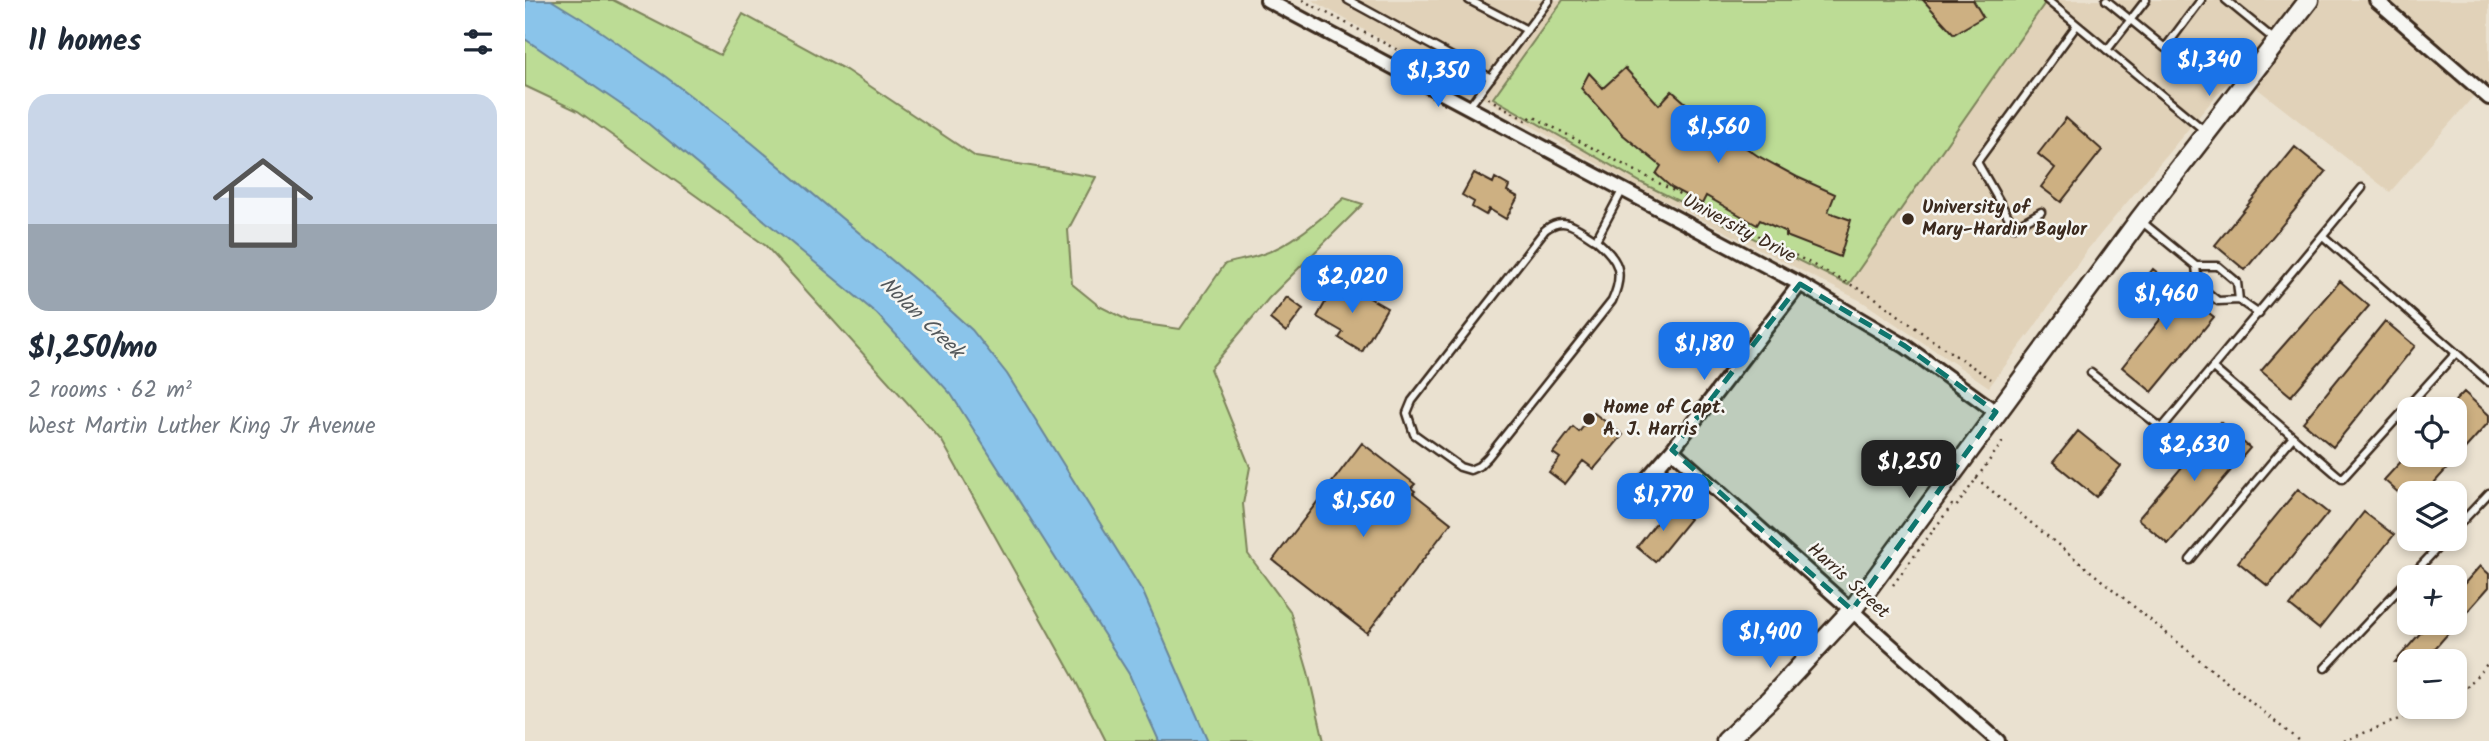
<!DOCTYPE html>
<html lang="en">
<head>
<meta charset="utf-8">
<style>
  :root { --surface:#fff; --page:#f6f6f7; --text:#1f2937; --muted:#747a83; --line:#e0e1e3; --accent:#1a73e8 }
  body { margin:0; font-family:Kalam,sans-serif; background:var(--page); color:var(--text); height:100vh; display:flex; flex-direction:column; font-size:26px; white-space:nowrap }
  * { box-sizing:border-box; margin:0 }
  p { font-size:23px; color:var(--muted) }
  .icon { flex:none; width:38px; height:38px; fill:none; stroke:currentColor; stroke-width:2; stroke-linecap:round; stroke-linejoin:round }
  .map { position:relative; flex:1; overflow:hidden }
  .side { display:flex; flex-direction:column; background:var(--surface); width:525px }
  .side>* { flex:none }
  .tools { position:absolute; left:1872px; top:397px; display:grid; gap:14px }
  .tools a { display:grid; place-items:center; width:70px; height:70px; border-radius:14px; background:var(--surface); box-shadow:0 4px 10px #0003; font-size:35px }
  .price { position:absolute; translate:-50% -60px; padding:0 16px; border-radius:14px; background:var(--accent); color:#fff; font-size:23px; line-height:46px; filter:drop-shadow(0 2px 4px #0008) }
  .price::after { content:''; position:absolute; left:50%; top:42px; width:21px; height:16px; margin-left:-10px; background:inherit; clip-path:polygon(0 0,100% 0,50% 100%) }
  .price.selected { background:#222; color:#fff }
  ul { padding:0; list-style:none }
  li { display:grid; align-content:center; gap:14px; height:371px; padding:0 28px }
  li+li { border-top:2px solid var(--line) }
  li span { display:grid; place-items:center; height:217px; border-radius:21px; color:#555 }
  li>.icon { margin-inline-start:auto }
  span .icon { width:126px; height:126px; fill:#fffc; stroke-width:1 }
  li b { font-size:30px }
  h2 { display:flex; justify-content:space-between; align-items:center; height:84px; padding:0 28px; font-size:30px }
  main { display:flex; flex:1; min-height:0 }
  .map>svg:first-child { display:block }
  .built { fill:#e1d2b9 }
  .green { fill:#bcdc95; stroke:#7c835a; stroke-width:2 }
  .water { fill:#8ac4ea; stroke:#6a8698; stroke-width:2 }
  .building { fill:#cdb082; stroke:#3b2a1e; stroke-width:2 }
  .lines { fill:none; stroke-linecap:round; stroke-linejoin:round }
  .lane-casing { stroke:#3b2a1e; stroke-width:11 }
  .street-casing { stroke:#3b2a1e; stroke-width:18 }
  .secondary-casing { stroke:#3b2a1e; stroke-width:23 }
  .path { stroke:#3b2a1e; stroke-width:2.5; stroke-dasharray:2 5; stroke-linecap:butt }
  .lane { stroke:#f6f6f2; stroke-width:6 }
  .street { stroke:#f6f6f2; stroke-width:12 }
  .secondary { stroke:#f6f6f2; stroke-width:18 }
  .marked { fill:#0f766e; fill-opacity:0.2; stroke:#0f766e; stroke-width:5; stroke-dasharray:14 9; stroke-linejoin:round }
  .poi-dot { fill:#3b2a1e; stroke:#f6f6f2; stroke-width:2.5 }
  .labels { text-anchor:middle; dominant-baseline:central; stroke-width:5; stroke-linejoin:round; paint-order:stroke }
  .poi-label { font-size:19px; font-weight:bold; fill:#3b2a1e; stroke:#f6f6f2; text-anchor:start }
  .street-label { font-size:19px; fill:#3b2a1e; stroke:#f6f6f2 }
  .water-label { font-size:21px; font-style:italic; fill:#53585b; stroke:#f6f6f2 }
</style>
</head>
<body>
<main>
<section class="side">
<h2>11 homes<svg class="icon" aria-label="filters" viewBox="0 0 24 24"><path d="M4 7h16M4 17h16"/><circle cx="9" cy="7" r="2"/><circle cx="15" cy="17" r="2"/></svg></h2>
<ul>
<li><span style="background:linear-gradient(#c9d6e8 60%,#9aa5b1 0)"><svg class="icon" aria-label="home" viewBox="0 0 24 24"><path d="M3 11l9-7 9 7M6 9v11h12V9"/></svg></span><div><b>$1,250/mo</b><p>2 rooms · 62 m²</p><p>West Martin Luther King Jr Avenue</p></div></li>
</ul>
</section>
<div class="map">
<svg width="1964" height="741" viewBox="0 0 1964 741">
  <rect width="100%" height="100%" fill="#eae1d0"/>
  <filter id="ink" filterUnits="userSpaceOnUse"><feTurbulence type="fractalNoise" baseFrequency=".0143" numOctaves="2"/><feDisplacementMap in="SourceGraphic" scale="14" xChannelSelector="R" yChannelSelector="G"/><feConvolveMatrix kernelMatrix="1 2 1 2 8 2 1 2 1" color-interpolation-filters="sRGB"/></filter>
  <g filter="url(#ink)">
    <path class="built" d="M787,0H1964V86L1960,83L1865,192L1711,72L1563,249L1508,329L1464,387L1338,302L1111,186Z"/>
    <path class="green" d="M0,0H88L195,55L218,14L321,70L451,157L571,177L543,230L547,284L574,306L606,322L655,329L700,264C711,261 722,259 732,256C766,246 793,221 819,198L838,204L744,298L685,369L725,467L718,504L723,554L765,611L783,672L799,741H581L550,680L417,441L241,246L53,111L0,86Z
      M1038,0H1522L1323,285L1117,183L968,98Z"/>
    <path class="water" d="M0,0H26L62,22L141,77L227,143L406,293L447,330L482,374L618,592L683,741H634L604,674L426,394L352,314L120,121L0,39Z"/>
    <path class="building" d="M1398,0H1448L1458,17L1429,34Z
      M1100,68L1134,105L1147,91L1179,119L1233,156L1272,177L1310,194L1303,212L1326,220L1315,257L1261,236V232L1235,220L1232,225L1181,196L1177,204L1147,188L1131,174L1136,166L1097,134L1056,88L1064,73L1078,88Z
      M1541,118L1577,150L1536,202L1516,187L1530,168L1513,154Z
      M1770,147L1801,172L1720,270L1690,245Z
      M949,173L968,183L970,178L984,186L982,191L993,197L981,219L964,209L961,215L947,207L949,202L937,195Z
      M1628,269L1689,317L1627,392L1597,367L1642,311L1613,288Z
      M813,280L862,308L837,352L814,338L818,332L792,317Z
      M1815,281L1844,306L1766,396L1736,371Z
      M762,297L778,309L761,332L745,319Z
      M1860,321L1890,346L1808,447L1778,422Z
      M1939,392L1964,415V422L1899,494H1885V503L1859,480L1882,455H1930V401Z
      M1069,413L1098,435L1069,469L1058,461L1040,484L1024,472L1035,458L1028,453L1048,427L1054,432Z
      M1695,422L1725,448L1643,544L1613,519Z
      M1553,431L1596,466L1571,497L1528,462Z
      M837,443L890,484L886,488L890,491L888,493L926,523L842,633L748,560Z
      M1773,489L1803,513L1743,586L1713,562Z
      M1146,504L1165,519L1130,562L1112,547Z
      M1839,512L1869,535L1794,629L1765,606Z
      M1955,566L1964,574V587L1898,662H1870L1904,623H1930V594Z"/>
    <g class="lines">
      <g class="lane-casing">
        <path id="lane" d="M823,0L966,78
          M944,0L1002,30
          M1522,0L1680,131
          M1581,0L1640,48L1676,0
          M1701,0L1751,41
          M1582,50L1621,0
          M944,107L1024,0
          M1516,212L1489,227L1452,162L1552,25
          M1616,221L1671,266
          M1798,236L1964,382
          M1071,240C1094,260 1100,272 1087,301L963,457L954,466L945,470L935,467L889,434L882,413L887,401L1020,230C1040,214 1052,229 1071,240L1098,189
          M1671,266H1693L1712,282L1714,300L1693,301L1673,285Z
          M1714,300L1734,314
          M1688,368L1817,479L1931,353
          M1566,373L1637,428L1837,188
          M1930,529L1964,493
          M1665,560L1768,437
          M1800,668L1921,539"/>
      </g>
      <g class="street-casing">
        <path id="street" d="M742,0L1275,284L1380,346L1471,412
          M1851,0L1964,98
          M1147,450L1473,741
          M1105,498L1147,450L1275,284"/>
      </g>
      <g class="secondary-casing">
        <path id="secondary" d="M1201,741L1244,700L1327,610L1614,220L1784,0"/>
      </g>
      <path class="path" d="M777,0L945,88
        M963,98L1002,121L1007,116L1349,297L1404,338L1466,379
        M1451,478L1774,741
        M1368,585L1427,505L1431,507L1479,440
        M1930,695L1941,688L1964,662
        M1819,741L1904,707"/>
      <use href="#lane" class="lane"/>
      <use href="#street" class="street"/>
      <use href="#secondary" class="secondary"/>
    </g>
  </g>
  <path class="marked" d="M1275,284L1380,346L1471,412L1327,610L1147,450Z"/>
  <g class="poi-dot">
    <circle cx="1383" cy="219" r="7"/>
    <circle cx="1064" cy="419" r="7"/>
  </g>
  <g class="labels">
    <g class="poi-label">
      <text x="1397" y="208">University of<tspan x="1397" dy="22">Mary-Hardin Baylor</tspan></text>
      <text x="1078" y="408">Home of Capt.<tspan x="1078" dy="22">A. J. Harris</tspan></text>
    </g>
    <g class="street-label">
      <text transform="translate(1214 229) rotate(28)">University Drive</text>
      <text transform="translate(1323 581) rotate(42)">Harris Street</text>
    </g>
    <g class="water-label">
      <text transform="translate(396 318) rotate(44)">Nolan Creek</text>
    </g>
  </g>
</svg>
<div class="tools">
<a><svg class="icon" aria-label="locate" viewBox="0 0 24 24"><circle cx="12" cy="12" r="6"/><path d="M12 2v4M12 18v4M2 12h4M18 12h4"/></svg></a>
<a><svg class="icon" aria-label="layers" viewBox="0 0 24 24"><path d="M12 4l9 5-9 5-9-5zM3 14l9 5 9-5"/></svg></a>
<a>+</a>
<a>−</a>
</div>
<b class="price" style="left:1684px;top:98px">$1,340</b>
<b class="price" style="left:913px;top:109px">$1,350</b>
<b class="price" style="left:1193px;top:165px">$1,560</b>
<b class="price" style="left:827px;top:315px">$2,020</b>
<b class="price" style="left:1641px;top:332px">$1,460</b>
<b class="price" style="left:1179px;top:382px">$1,180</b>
<b class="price" style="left:1669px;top:483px">$2,630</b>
<b class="price selected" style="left:1384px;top:500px">$1,250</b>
<b class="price" style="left:1138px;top:533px">$1,770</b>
<b class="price" style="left:838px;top:539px">$1,560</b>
<b class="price" style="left:1245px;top:670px">$1,400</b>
</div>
</main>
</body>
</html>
